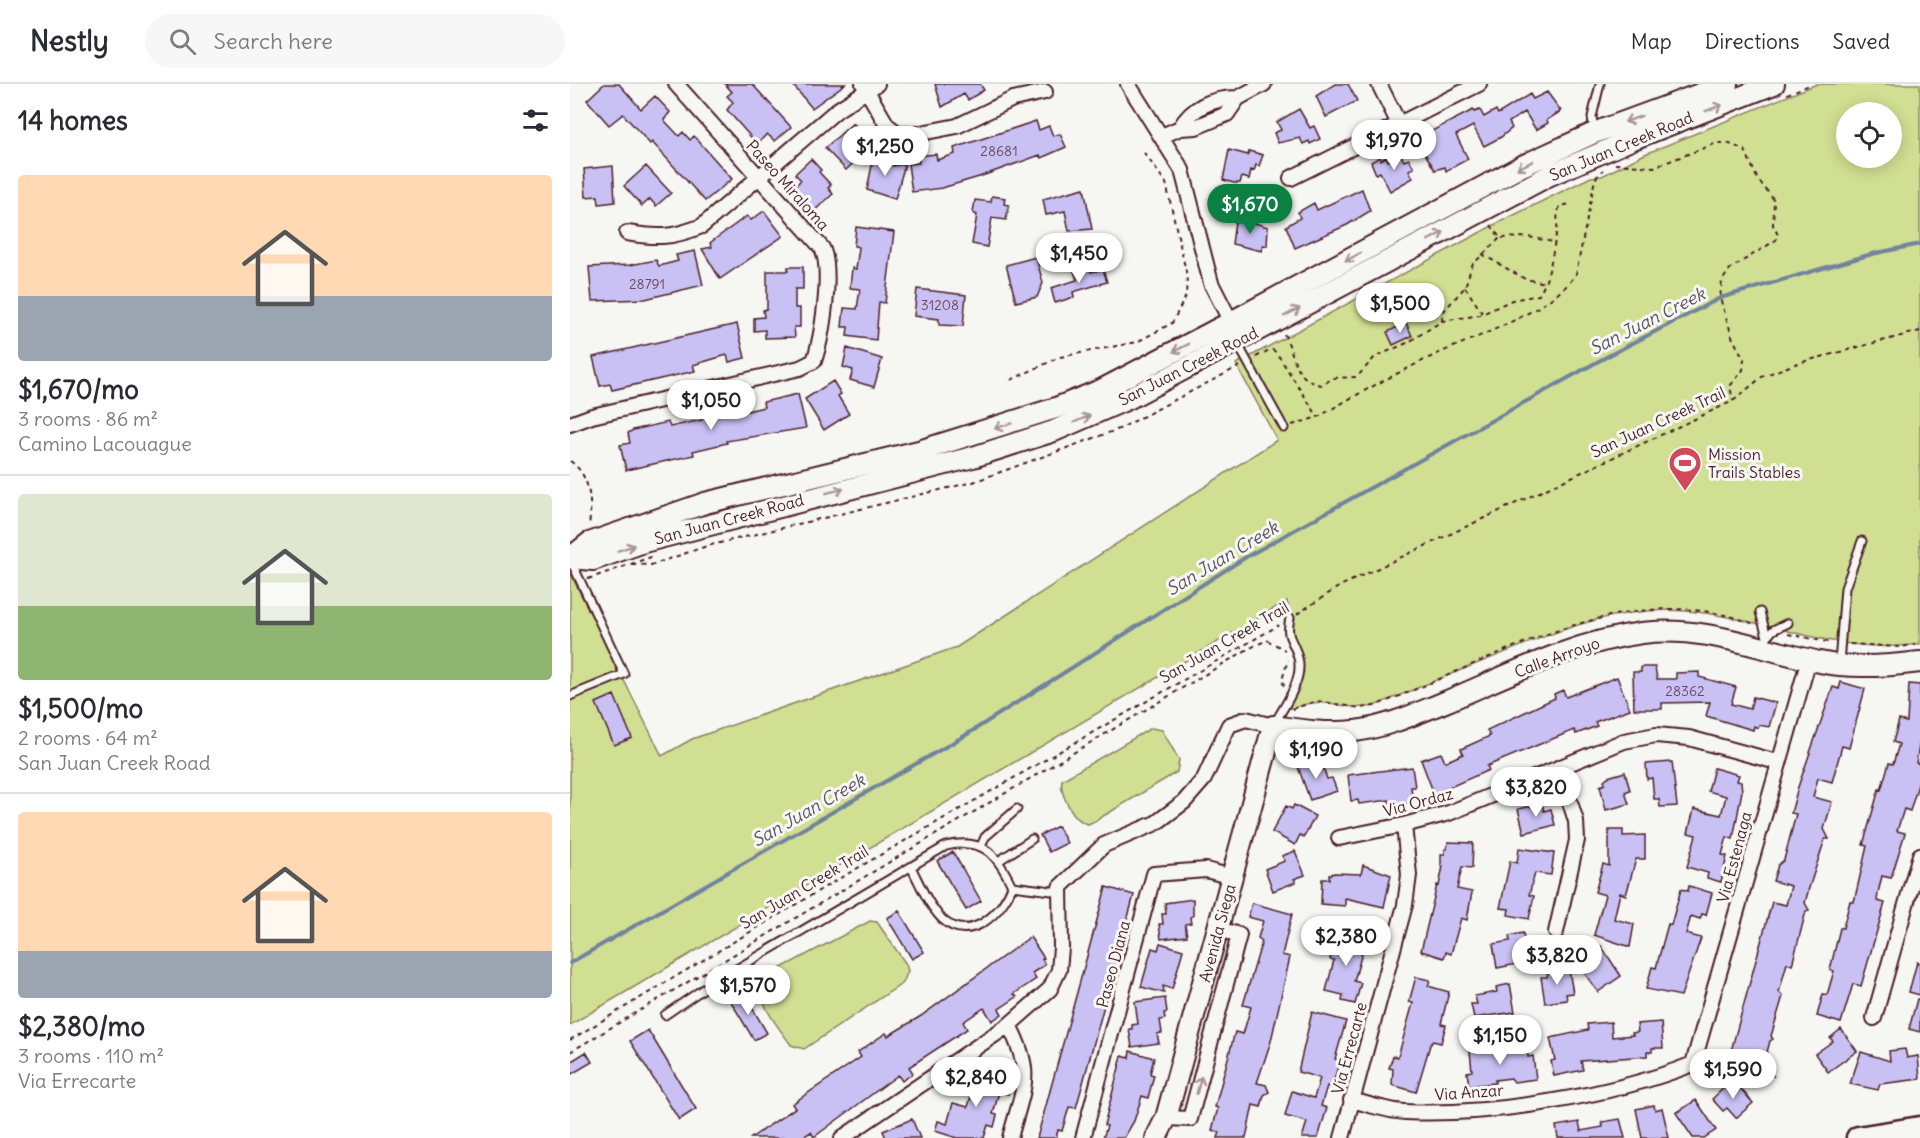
<!DOCTYPE html>
<html lang="en">
<head>
<meta charset="utf-8">
<style>
  :root { --surface:#fff; --page:#f7f7f7; --text:#2b2b33; --muted:#7c7c81; --line:#e1e1e2; --accent:#0b8043 }
  body { margin:0; font-family:Delius,sans-serif; background:var(--page); color:var(--text); height:100vh; display:flex; flex-direction:column; font-size:22px; white-space:nowrap }
  * { box-sizing:border-box; margin:0 }
  p { font-size:20px; color:var(--muted) }
  .icon { flex:none; width:33px; height:33px; fill:none; stroke:currentColor; stroke-width:2; stroke-linecap:round; stroke-linejoin:round }
  .map { position:relative; flex:1; overflow:hidden }
  .drawer { display:flex; flex-direction:column; background:var(--surface); width:570px }
  .drawer>* { flex:none }
  .fabs { position:absolute; left:1266px; top:18px; display:grid; gap:12px }
  .fabs a { display:grid; place-items:center; width:66px; height:66px; border-radius:50%; background:var(--surface); box-shadow:0 3px 15px #0003; font-size:30px }
  .price { position:absolute; translate:-50% -51px; padding:0 14px; border-radius:21px; background:#fff; color:#222; font-size:20px; line-height:39px; filter:drop-shadow(0 2px 3px #0008) }
  .price::after { content:''; position:absolute; left:50%; top:36px; width:18px; height:14px; margin-left:-9px; background:inherit; clip-path:polygon(0 0,100% 0,50% 100%) }
  .price.active { background:var(--accent); color:#fff }
  ul { padding:0; list-style:none }
  li { display:grid; align-content:center; gap:12px; height:318px; padding:0 18px }
  li+li { border-top:2px solid var(--line) }
  li span { display:grid; place-items:center; height:186px; border-radius:6px; color:#555 }
  li>.icon { margin-inline-start:auto }
  span .icon { width:108px; height:108px; fill:#fffc; stroke-width:1 }
  li b { font-size:26px }
  h2 { display:flex; justify-content:space-between; align-items:center; height:72px; padding:0 18px; font-size:26px }
  header { display:flex; align-items:center; gap:36px; box-sizing:border-box; height:84px; padding:0 30px; background:var(--surface); border-bottom:2px solid var(--line) }
  header strong { font-size:28px }
  nav { display:flex; gap:33px; margin-inline-start:auto; font-size:21px }
  .search { width:420px; height:54px; background:var(--page); display:flex; align-items:center; gap:15px; box-sizing:border-box; padding:0 21px; border-radius:33px; color:var(--muted); font-size:22px }
  main { display:flex; flex:1; min-height:0 }
  .map>svg:first-child { display:block }
  .green { fill:#d1df92; stroke:#8e7f5e; stroke-width:1.5; fill-rule:evenodd }
  .lines { fill:none; stroke-linecap:round; stroke-linejoin:round }
  .stream { stroke:#72839f; stroke-width:4 }
  .building { fill:#c9c1f3; stroke:#4a1f2b; stroke-width:1.5 }
  .lane-casing { stroke:#4a1f2b; stroke-width:11 }
  .street-casing { stroke:#4a1f2b; stroke-width:18 }
  .secondary-casing { stroke:#4a1f2b; stroke-width:24 }
  .primary-casing { stroke:#4a1f2b; stroke-width:27 }
  .path { stroke:#4a1f2b; stroke-width:2; stroke-dasharray:4.5 4.5; stroke-linecap:butt }
  .lane { stroke:#f6f6f2; stroke-width:7 }
  .street { stroke:#f6f6f2; stroke-width:14 }
  .secondary { stroke:#f6f6f2; stroke-width:20 }
  .primary { stroke:#f6f6f2; stroke-width:22 }
  .oneway { stroke:#a99598 }
  .labels { text-anchor:middle; dominant-baseline:central; stroke-width:6; stroke-linejoin:round; paint-order:stroke }
  .number-label { font-size:14px; fill:#6a485d }
  .street-label { font-size:16px; fill:#4a1f2b; stroke:#f6f6f2 }
  .poi-label { font-size:16px; fill:#4a1f2b; stroke:#f6f6f2; text-anchor:start }
  .water-label { font-size:18px; font-style:italic; fill:#5e5165; stroke:#f6f6f2 }
</style>
</head>
<body>
<header>
<strong>Nestly</strong>
<div class="search"><svg class="icon" aria-label="search" viewBox="0 0 24 24"><circle cx="10" cy="10" r="6"/><path d="M15 15l6 6"/></svg>Search here</div>
<nav><a>Map</a><a>Directions</a><a>Saved</a></nav>
</header>
<main>
<section class="drawer">
<h2>14 homes<svg class="icon" aria-label="filters" viewBox="0 0 24 24"><path d="M4 7h16M4 17h16"/><circle cx="9" cy="7" r="2"/><circle cx="15" cy="17" r="2"/></svg></h2>
<ul>
<li><span style="background:linear-gradient(#ffd9b3 65%,#9aa5b1 0)"><svg class="icon" aria-label="home" viewBox="0 0 24 24"><path d="M3 11l9-7 9 7M6 9v11h12V9"/></svg></span><div><b>$1,670/mo</b><p>3 rooms · 86 m²</p><p>Camino Lacouague</p></div></li>
<li><span style="background:linear-gradient(#dfe7d0 60%,#8fb573 0)"><svg class="icon" aria-label="home" viewBox="0 0 24 24"><path d="M3 11l9-7 9 7M6 9v11h12V9"/></svg></span><div><b>$1,500/mo</b><p>2 rooms · 64 m²</p><p>San Juan Creek Road</p></div></li>
<li><span style="background:linear-gradient(#ffd9b3 75%,#9aa5b1 0)"><svg class="icon" aria-label="home" viewBox="0 0 24 24"><path d="M3 11l9-7 9 7M6 9v11h12V9"/></svg></span><div><b>$2,380/mo</b><p>3 rooms · 110 m²</p><p>Via Errecarte</p></div></li>
</ul>
</section>
<div class="map">
<svg width="1350" height="1054" viewBox="0 0 1350 1054">
  <rect width="100%" height="100%" fill="#f6f6f2"/>
  <filter id="ink" filterUnits="userSpaceOnUse"><feTurbulence type="fractalNoise" baseFrequency=".0167" numOctaves="2"/><feDisplacementMap in="SourceGraphic" scale="12" xChannelSelector="R" yChannelSelector="G"/><feConvolveMatrix kernelMatrix="1 2 1 2 8 2 1 2 1" color-interpolation-filters="sRGB"/></filter>
  <g filter="url(#ink)">
    <path class="green" d="M1247,0H1350V560C1267,572 1206,537 1127,528C1054,519 992,545 926,572C885,588 845,605 804,622C782,627 763,616 741,619C730,620 726,626 714,624L728,591L729,575L717,550L720,534L717,517L0,941V489L92,672L122,655L387,563L707,356L666,280L924,141L1021,93L1032,92L1075,70ZM1276,28H1322V74H1276Z
      M581,644L592,646L609,676L607,688L525,737L518,740C504,738 489,709 492,696Z
      M300,837L307,838L336,880L338,887L333,899L234,965L221,961C209,943 183,916 194,893Z"/>
    <g class="lines">
      <path class="stream" d="M0,879L396,651L676,473L1036,273L1150,214L1302,170L1350,160"/>
    </g>
    <path class="building" d="M34,0H49L71,25L85,12L100,28L94,36L109,52L113,48L120,56L124,52L162,95L135,117L82,58L80,60L53,30L39,41L17,16Z
      M155,0H182L221,43L205,57L197,50L187,60L157,26L163,18L157,12L162,8Z
      M222,0H275L242,24Z
      M365,0H410L414,6L398,16L394,10L372,23Z
      M765,0H778L787,17L756,33L746,12Z
      M977,8L991,27L977,36L978,39L966,46L955,28L939,38L942,44L931,53L914,62L903,42L886,51L898,75L876,87L875,83L865,86L846,55L903,26L904,28L910,26L914,33L926,26L928,30L960,10L963,15Z
      M729,25L740,44L744,42L750,55L740,60L739,57L733,60L730,54L708,59L704,49L711,46L707,38Z
      M466,37L469,46L479,42L483,52L490,50L496,63L471,74L470,71L409,93L372,104L342,108L338,80L349,79L348,72L366,70L367,76L385,70L384,64Z
      M283,39L296,53L283,65L295,68L276,86L255,64Z
      M659,66L678,71L679,67L693,71L689,82L686,81L684,87L681,86L679,95L672,93L670,99H664L653,96Z
      M304,71L325,77L323,82L335,80L325,115L297,106Z
      M831,71L834,77L839,75L844,84L839,86L843,94L820,107L810,88L806,90L801,78L810,73L811,76L816,73L818,77Z
      M241,75L251,86L249,88L261,101L258,104L263,110L244,127L223,104L231,96L225,90Z
      M43,82L45,118L29,120L28,112L16,113L14,85Z
      M76,82L101,109L86,122L80,115L72,122L54,102Z
      M514,104L522,145L499,147L495,127L476,131L473,115Z
      M792,105L800,127L777,141L725,164L716,142L730,134L728,128L744,119L747,126Z
      M422,112L435,114L434,120L439,121L436,136L422,134L417,163L402,160L407,131L403,129L405,116L421,118Z
      M194,127L213,152L150,195L132,165L142,163L140,159L145,155L177,132L181,136Z
      M675,136L698,143L697,162L693,161L692,167L662,160L665,138L675,139Z
      M286,143L324,148L315,219L309,218L306,256L277,252L278,243H272L274,224L287,225L290,205L280,204L282,184L286,185L289,163L284,162Z
      M125,167L133,201L75,215L22,217L19,183L60,181L86,176L89,182L108,177L106,171Z
      M466,173L473,199L467,213L446,218L436,181Z
      M519,182L521,188L533,185L537,198L503,208L504,213L485,219L481,204L507,196L504,187Z
      M218,183H233V205H225V224H230V243H224L225,253L195,254V246L184,247V234L194,233L193,226L197,225V187H218Z
      M347,205L396,211L393,242L369,241V235L344,232Z
      M836,239L842,252L823,261L817,248Z
      M167,240L175,274L159,278L157,271L123,281L125,287L42,306L40,300L30,302L23,273Z
      M277,264L312,275L304,303L280,296L283,286L273,283Z
      M263,297L271,310L268,312L279,330L254,346L235,315Z
      M228,310L236,344L156,357L157,359L123,367L124,371L56,386L50,361L60,359L58,349L63,346L98,338L100,343L132,336L131,330L175,319L177,327L194,323L193,318Z
      M1071,583H1085L1087,595H1106V589L1129,588V593L1166,603L1161,620L1180,625L1183,613L1206,619L1199,643L1189,641L1188,644L1184,642L1183,646L1136,632L1140,618L1092,619V625H1064L1063,588H1071Z
      M1047,593L1060,625L1025,638L1027,642L1006,650L1004,646L917,682L919,686L864,710L851,676L871,669L875,678L893,670L891,665L920,652L917,646L985,614L984,610L993,606L996,613Z
      M1271,598L1295,605L1279,664L1272,662L1262,698L1248,694L1243,713L1262,718L1254,745L1259,755H1255L1239,804L1235,819L1239,826L1236,827L1222,881L1217,879L1209,908L1213,912L1201,952L1203,955L1200,957L1195,976L1203,992L1158,978L1202,818L1216,821L1221,802L1203,797L1208,781L1214,776L1226,730L1221,729L1228,703L1263,603L1269,605Z
      M1339,600L1350,601V657L1346,679L1350,680V694L1340,727L1334,725L1327,747L1335,749L1321,794L1312,792L1308,809L1307,817L1315,819L1291,902L1283,900L1271,939L1247,932L1253,910L1257,911L1264,887L1260,886L1270,844H1273L1280,817L1284,818L1297,762L1293,761L1309,705L1311,706L1319,679L1323,680L1329,660L1323,658L1329,636L1337,638Z
      M44,611L62,654L44,661L26,619Z
      M750,675L757,695L762,694L767,707L740,716L728,683Z
      M1102,678L1107,722L1090,723L1089,715H1084L1082,694L1077,695L1076,680Z
      M842,683L845,703H841L843,719L819,722V716L789,720L788,716L781,717L778,691Z
      M1144,684L1169,691L1167,697L1171,698L1172,707L1163,755L1157,753L1152,771L1157,772L1151,798L1137,794L1138,789L1117,783L1126,751L1118,749L1124,725L1151,731L1156,712L1138,707Z
      M1055,688L1060,706L1055,708L1059,720L1036,726L1030,702L1035,700L1034,696L1038,693Z
      M972,720L974,727L981,725L985,741L954,749L948,725Z
      M724,721L745,732L734,753L730,751L725,761L702,748L716,722L722,725Z
      M488,742L497,759L479,768L470,751Z
      M1039,746H1053V752L1075,751V775H1066L1056,811L1050,809L1044,835L1064,840L1060,863L1024,851L1035,811L1025,808L1033,780L1039,782Z
      M878,758L903,759L902,784L892,783L887,805L902,808L897,836L891,834L881,870L876,868L874,874L851,867L867,801L869,802L873,782H871V770H875V765H877Z
      M949,764L984,769L981,791L965,789L959,811L964,812L959,835L938,831L939,825L930,824L940,777L947,779Z
      M725,767L735,791L724,795L726,798L703,807L695,785L715,777L712,772Z
      M383,768L411,817L396,826L367,777Z
      M793,781L821,791L814,823L775,814V822L751,820L752,795H759V791L764,789L791,790Z
      M1119,802L1142,809L1136,831L1132,830L1130,835L1121,832L1116,850L1131,854L1111,912L1076,905L1082,883L1086,884L1098,840L1101,841L1111,805L1118,807Z
      M536,803L564,811L513,999L506,1024L499,1023L492,1047L488,1046L486,1054H467Z
      M623,815V832L620,833L621,839L615,840L617,852L591,855L589,840H593L592,830H596L595,819Z
      M682,819L722,830L712,871L720,873L701,957L687,999L696,1001L699,1008L694,1011L691,1023L683,1021L676,1054H648L650,1048L642,1046L648,1024L645,1023L665,948L673,950L681,923L673,921L692,857L688,854L693,837L678,833Z
      M329,827L354,868L342,875L317,834Z
      M774,849L796,855L784,897L791,899L785,920L772,917L773,911L756,907L764,876L760,875L766,852L772,854Z
      M953,849L955,862L950,868L952,879L927,884L923,860L940,857L939,852Z
      M460,853L474,874L472,875L475,881L462,889L466,895L444,910L447,913L429,925L432,930L422,937L414,924L393,938L397,945L339,983L343,989L332,997L328,991L244,1053L241,1048L231,1054H181L225,1024L222,1020L291,973L288,968L316,949L318,952L351,932Z
      M590,859L613,866L602,905L593,902L594,909L571,903L582,864L588,866Z
      M1031,862L1051,892L1028,908L1007,879Z
      M1347,878L1350,879V911L1339,908Z
      M999,886L1003,909L996,910L997,916L975,919L971,893H977L978,888Z
      M846,893L860,896L858,902L879,908L871,940L876,941L871,959L863,957L860,961L846,1008L822,1001L823,985L819,984L823,972L828,973L843,919L839,918Z
      M940,900L945,928L904,934L901,920H907L905,912L927,908L926,903Z
      M173,908L197,949L184,956L160,916Z
      M595,914L597,928L594,929L595,935L590,936L592,949L587,950L589,959L562,963L559,945H562V941L568,940L565,918Z
      M1347,915L1350,916V948L1339,945Z
      M742,928L776,937L765,975L770,976L762,1003L757,1002L751,1022L757,1024L748,1054H732L737,1038L715,1032L722,1007L744,1014L750,994L728,988Z
      M1041,938L1042,953L1063,951L1062,949L1068,948L1067,940L1091,938L1093,964H1082V968H1077V972L1011,977L1013,986L984,992L981,977L985,976L980,954L1018,946L1017,940Z
      M1271,945L1287,967L1258,988L1245,970L1263,957L1260,954Z
      M78,946L126,1025L109,1036L60,957Z
      M923,964L924,967L957,966L958,973L963,972L966,995L944,998L941,994L925,996V999L899,1002L897,988L902,987L900,967Z
      M1335,965L1337,974L1348,972L1350,995L1310,1000L1308,1006L1280,1000L1291,968L1320,977L1319,967Z
      M560,967L584,974L580,990L584,991L578,1014L572,1012L564,1037L554,1054H533L537,1042L534,1041L552,972L559,974Z
      M16,968L22,978L0,991V978Z
      M408,986L442,995L438,1010L429,1008L423,1030L427,1031L424,1043L418,1041L414,1054H387L365,1047L368,1037L377,1040L383,1019L398,1023Z
      M1164,997L1183,1019L1166,1034L1157,1024L1153,1027L1142,1015L1158,1000L1163,1002Z
      M1126,1016L1146,1046L1134,1054H1123L1106,1029Z
      M1084,1021L1085,1026L1092,1024L1099,1054H1072L1066,1025Z
      M342,1035L350,1054H316L313,1047Z
      M1050,1035L1055,1054H988L986,1042L1009,1038L1011,1047L1033,1043L1032,1038Z"/>
    <g class="lines">
      <g class="lane-casing">
        <path id="lane" d="M1024,47L1022,33L1030,0
          M670,259L671,266L714,344
          M1190,528L1197,553L1203,546L1218,539
          M1269,579L1275,504L1292,457
          M0,612L54,590L1,477
          M704,640C714,623 734,595 728,574C724,555 715,556 720,534
          M411,762L415,753L447,725
          M430,776L462,755
          M341,783C350,800 358,821 372,835C400,861 433,828 442,802
          M95,931L136,903L376,762C413,753 427,770 442,802L490,808"/>
      </g>
      <g class="street-casing">
        <path id="street" d="M293,0L317,41L327,49L341,51L387,42L443,15L475,8
          M558,0L612,86L641,199L665,246
          M809,0L829,40
          M610,44C622,23 643,14 668,14
          M592,52L610,44L626,43L657,30L668,14L694,0
          M721,94L909,0
          M57,149C88,154 102,154 132,142L267,26L307,0
          M0,340L22,332L230,284L244,277C252,254 263,186 252,164L106,0
          M769,754L834,741L879,729L1054,657L1086,651L1119,654L1207,678
          M986,848L1007,756L1006,737L989,684
          M1304,934L1350,771
          M439,941C465,991 453,1004 440,1054
          M781,1016C798,1020 817,1027 835,1028C922,1032 1042,1012 1123,980L1239,575
          M596,1034L620,1035L669,851L648,845
          M272,1054L439,941L480,905L489,886L491,864L490,803L534,761L586,739L614,718L634,695L659,641L676,635L703,642
          M513,1054L584,790L636,786L662,793
          M772,1054L835,821L839,791L834,741"/>
      </g>
      <g class="secondary-casing">
        <path id="secondary" d="M0,474L23,476L74,458L403,373L484,347L560,314L980,91L1063,55L1204,0
          M0,474L19,459L135,419L349,367L486,324L531,306L661,238L950,83L1024,49L1157,0
          M586,1054L596,1034L703,642C730,646 757,650 785,647C817,643 845,630 875,618C939,591 1003,558 1072,549C1134,541 1191,566 1250,578C1281,585 1319,582 1350,578"/>
      </g>
      <g class="primary-casing">
        <path id="primary" d="M1288,1054L1350,1044"/>
      </g>
      <path class="path" d="M1217,10L1242,0
        M1045,80L1084,83L1147,59H1157L1175,66L1187,94L1204,116L1203,141L1208,151L1206,156L1160,185L1152,197L1150,214L1163,255L1174,275L1173,286L1160,302L1163,317
        M921,141L930,154L959,153L983,158
        M912,170L955,195L976,199
        M895,203L913,230
        M872,237L873,228L895,203L902,181L930,154
        M714,250C726,272 723,296 752,301L763,294L787,293L805,273L837,259L872,237L910,231L942,216L969,211C980,194 983,166 987,145C988,136 986,130 990,122L1001,120
        M686,273L701,265L706,268L748,333C787,310 827,289 867,270C907,252 982,227 1006,190L1025,95L1033,86
        M441,296L490,273L567,258L602,239L616,212L617,192L596,99L572,66
        M722,341L748,333
        M0,377C21,391 22,420 19,442
        M62,480L81,481L137,462L403,398L549,345L670,282
        M18,495L81,473
        M727,530L770,502L1163,317L1193,292L1228,279L1350,247
        M1218,550L1262,559
        M1280,560L1330,563L1350,560
        M714,602L712,596L718,576
        M722,625L747,617L790,624L804,622C923,578 1054,490 1184,540
        M0,956L260,800L709,541
        M0,968L678,565L697,556L715,566"/>
      <use href="#lane" class="lane"/>
      <use href="#street" class="street"/>
      <use href="#secondary" class="secondary"/>
      <use href="#primary" class="primary"/>
    </g>
    <defs><path id="oneway-shaft" d="M-6 0H5M1.5-3L5.5 0L1.5 3" fill="none" stroke-width="1.6" stroke-linecap="round" stroke-linejoin="round" transform="scale(1.5)"/></defs>
    <g class="oneway">
      <use href="#oneway-shaft" transform="translate(1144 24) rotate(-21)"/>
      <use href="#oneway-shaft" transform="translate(1063 35) rotate(160)"/>
      <use href="#oneway-shaft" transform="translate(955 81) rotate(154)"/>
      <use href="#oneway-shaft" transform="translate(866 152) rotate(-28)"/>
      <use href="#oneway-shaft" transform="translate(783 173) rotate(152)"/>
      <use href="#oneway-shaft" transform="translate(722 228) rotate(-28)"/>
      <use href="#oneway-shaft" transform="translate(611 264) rotate(153)"/>
      <use href="#oneway-shaft" transform="translate(512 335) rotate(-23)"/>
      <use href="#oneway-shaft" transform="translate(433 342) rotate(163)"/>
      <use href="#oneway-shaft" transform="translate(265 407) rotate(-14)"/>
      <use href="#oneway-shaft" transform="translate(56 464) rotate(-19)"/>
      <use href="#oneway-shaft" transform="translate(629 1001) rotate(-75)"/>
    </g>
  </g>
  <defs>
    <g id="stadium-pin" transform="scale(1.725)"><path d="M0 17L-7.5 6A9.5 9.5 0 1 1 7.5 6Z" fill="#d1495b" stroke="#f6f6f2"/><path d="M0-5a6.5 5 0 1 0 0 10a6.5 5 0 1 0 0-10ZM-3.5-1.8h7v3.6h-7Z" fill="#fff"/></g>
  </defs>
  <g fill-rule="evenodd">
    <use href="#stadium-pin" x="1115" y="379"/>
  </g>
  <g class="labels">
    <g class="number-label">
      <text x="429" y="67">28681</text>
      <text x="77" y="200">28791</text>
      <text x="370" y="221">31208</text>
      <text x="1115" y="607">28362</text>
    </g>
    <g class="street-label">
      <text transform="translate(1051 62) rotate(-23)">San Juan Creek Road</text>
      <text transform="translate(218 101) rotate(48)">Paseo Miraloma</text>
      <text transform="translate(618 282) rotate(-27)">San Juan Creek Road</text>
      <text transform="translate(1088 338) rotate(-25)">San Juan Creek Trail</text>
      <text transform="translate(159 435) rotate(-15)">San Juan Creek Road</text>
      <text transform="translate(654 558) rotate(-30)">San Juan Creek Trail</text>
      <text transform="translate(987 573) rotate(-20)">Calle Arroyo</text>
      <text transform="translate(848 718) rotate(-15)">Via Ordaz</text>
      <text transform="translate(1164 773) rotate(-75)">Via Estenaga</text>
      <text transform="translate(234 803) rotate(-31)">San Juan Creek Trail</text>
      <text transform="translate(647 849) rotate(-75)">Avenida Siega</text>
      <text transform="translate(543 880) rotate(-75)">Paseo Diana</text>
      <text transform="translate(779 964) rotate(-75)">Via Errecarte</text>
      <text transform="translate(899 1008) rotate(-4)">Via Anzar</text>
    </g>
    <g class="poi-label">
      <text x="1138" y="370">Mission<tspan x="1138" dy="18">Trails Stables</tspan></text>
    </g>
    <g class="water-label">
      <text transform="translate(1077 237) rotate(-27)">San Juan Creek</text>
      <text transform="translate(652 474) rotate(-31)">San Juan Creek</text>
      <text transform="translate(238 726) rotate(-30)">San Juan Creek</text>
    </g>
  </g>
</svg>
<div class="fabs">
<a><svg class="icon" aria-label="locate" viewBox="0 0 24 24"><circle cx="12" cy="12" r="6"/><path d="M12 2v4M12 18v4M2 12h4M18 12h4"/></svg></a>
</div>
<b class="price" style="left:824px;top:87px">$1,970</b>
<b class="price" style="left:315px;top:93px">$1,250</b>
<b class="price active" style="left:680px;top:151px">$1,670</b>
<b class="price" style="left:509px;top:200px">$1,450</b>
<b class="price" style="left:830px;top:250px">$1,500</b>
<b class="price" style="left:141px;top:347px">$1,050</b>
<b class="price" style="left:746px;top:696px">$1,190</b>
<b class="price" style="left:966px;top:734px">$3,820</b>
<b class="price" style="left:776px;top:883px">$2,380</b>
<b class="price" style="left:987px;top:902px">$3,820</b>
<b class="price" style="left:178px;top:932px">$1,570</b>
<b class="price" style="left:930px;top:982px">$1,150</b>
<b class="price" style="left:1163px;top:1016px">$1,590</b>
<b class="price" style="left:406px;top:1024px">$2,840</b>
</div>
</main>
</body>
</html>
